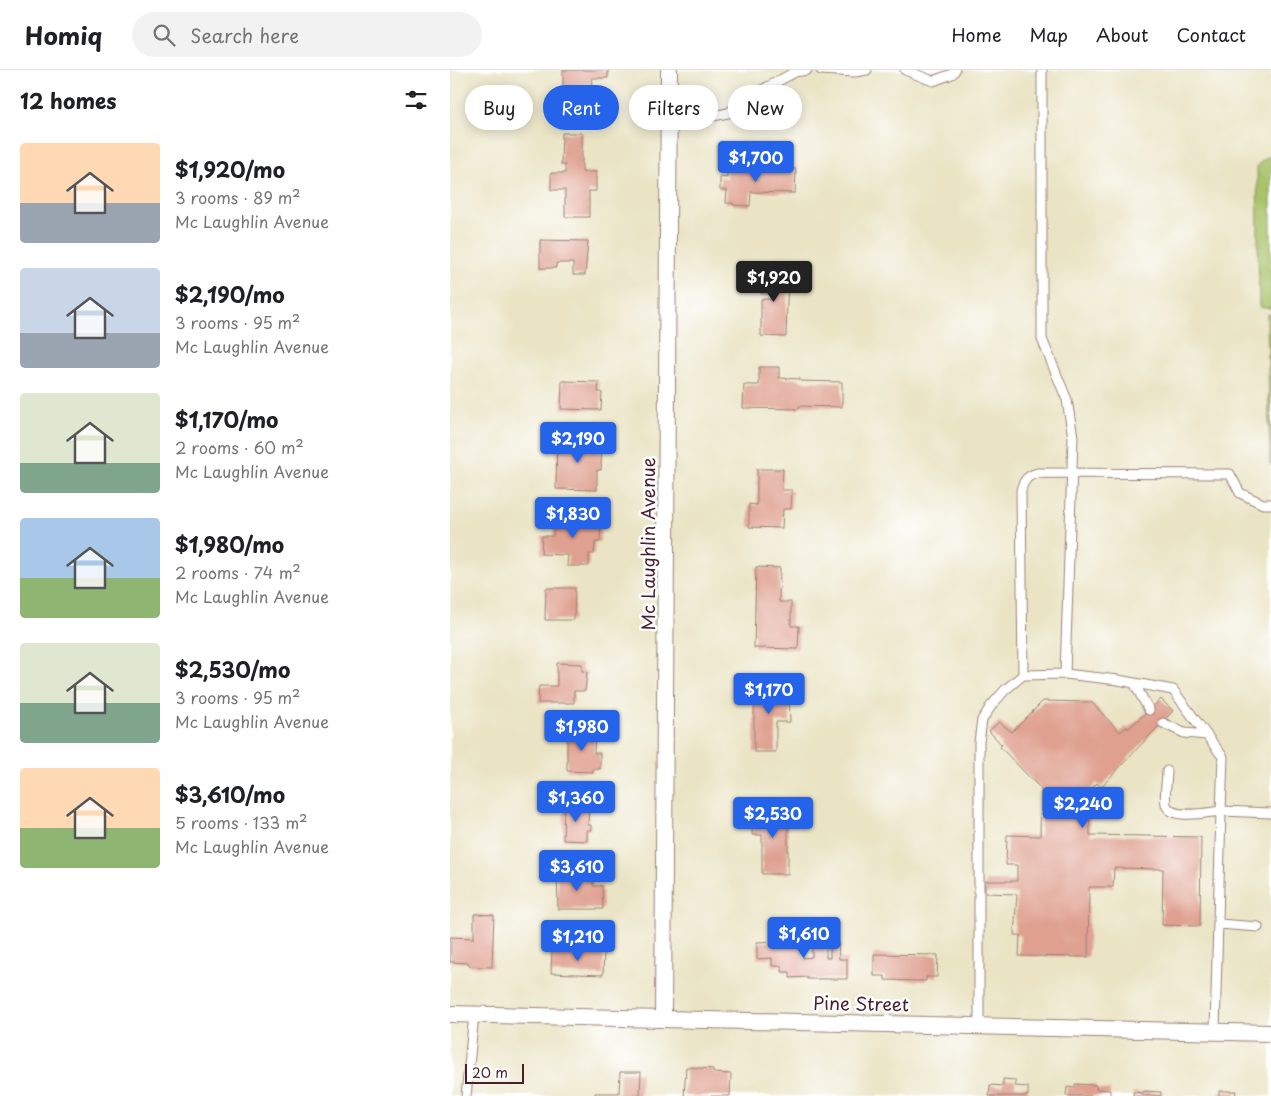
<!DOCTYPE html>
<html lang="en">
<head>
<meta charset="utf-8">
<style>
  :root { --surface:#fff; --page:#f2f2f2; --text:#202124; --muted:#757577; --line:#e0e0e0; --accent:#2563eb }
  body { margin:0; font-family:"Playpen Sans",sans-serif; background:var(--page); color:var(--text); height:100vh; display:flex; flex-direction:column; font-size:19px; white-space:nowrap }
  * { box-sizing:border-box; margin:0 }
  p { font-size:16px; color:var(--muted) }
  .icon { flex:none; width:28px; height:28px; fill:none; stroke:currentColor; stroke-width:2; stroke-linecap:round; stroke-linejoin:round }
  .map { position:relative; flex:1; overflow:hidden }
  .details { display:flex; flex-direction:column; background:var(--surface); width:450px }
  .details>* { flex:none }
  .banner { position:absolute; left:15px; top:15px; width:475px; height:45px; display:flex; gap:10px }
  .scale { position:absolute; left:15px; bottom:12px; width:59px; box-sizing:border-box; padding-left:5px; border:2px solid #4a1f2b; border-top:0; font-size:14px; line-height:18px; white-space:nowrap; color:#4a1f2b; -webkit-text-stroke:4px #fff; paint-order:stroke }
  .price { position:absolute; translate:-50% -42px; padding:0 11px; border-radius:5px; background:var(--accent); color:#fff; font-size:16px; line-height:32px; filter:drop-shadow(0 1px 2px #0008) }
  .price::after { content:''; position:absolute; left:50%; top:30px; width:15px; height:11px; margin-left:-8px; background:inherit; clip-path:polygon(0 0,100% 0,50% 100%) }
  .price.selected { background:#222; color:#fff }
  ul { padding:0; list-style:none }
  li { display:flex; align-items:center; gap:15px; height:125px; padding:0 20px }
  li span { display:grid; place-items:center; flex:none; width:140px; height:100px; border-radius:5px; color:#555 }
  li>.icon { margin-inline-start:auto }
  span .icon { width:60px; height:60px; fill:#fffc; stroke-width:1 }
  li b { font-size:21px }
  h2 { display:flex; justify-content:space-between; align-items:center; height:60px; padding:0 20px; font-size:21px }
  .pill { padding:0 18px; border-radius:22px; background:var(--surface); box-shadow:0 2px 12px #0003; font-size:18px; line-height:45px }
  .pill.selected { background:var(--accent); color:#fff }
  header { display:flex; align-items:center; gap:30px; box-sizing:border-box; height:70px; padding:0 25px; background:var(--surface); border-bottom:1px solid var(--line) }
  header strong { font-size:24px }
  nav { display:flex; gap:28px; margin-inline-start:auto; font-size:18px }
  .search { width:350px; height:45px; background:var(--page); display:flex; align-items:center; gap:12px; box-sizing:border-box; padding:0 18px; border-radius:28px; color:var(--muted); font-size:19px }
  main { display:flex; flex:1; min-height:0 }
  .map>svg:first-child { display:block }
  .green { fill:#a8c369; stroke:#79714a }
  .building { fill:#dfa090 }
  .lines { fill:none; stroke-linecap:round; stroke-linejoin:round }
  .lane-casing { stroke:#9a8278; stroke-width:11 }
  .street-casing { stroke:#9a8278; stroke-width:18 }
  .lane { stroke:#fff; stroke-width:9 }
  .street { stroke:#fff; stroke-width:16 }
  .labels { text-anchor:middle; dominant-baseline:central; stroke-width:5; stroke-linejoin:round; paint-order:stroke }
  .street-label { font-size:18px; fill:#4a1f2b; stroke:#fff }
</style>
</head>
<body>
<header>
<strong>Homiq</strong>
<div class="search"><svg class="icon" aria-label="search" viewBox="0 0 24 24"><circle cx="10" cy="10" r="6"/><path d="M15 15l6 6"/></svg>Search here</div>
<nav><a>Home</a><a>Map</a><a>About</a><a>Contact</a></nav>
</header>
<main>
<section class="details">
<h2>12 homes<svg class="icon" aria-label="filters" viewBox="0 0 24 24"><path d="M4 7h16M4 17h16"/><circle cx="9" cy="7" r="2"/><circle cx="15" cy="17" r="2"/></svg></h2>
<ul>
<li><span style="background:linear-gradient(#ffd9b3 60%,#9aa5b1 0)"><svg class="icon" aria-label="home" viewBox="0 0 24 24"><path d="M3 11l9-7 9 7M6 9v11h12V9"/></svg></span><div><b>$1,920/mo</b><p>3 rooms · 89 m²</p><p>Mc Laughlin Avenue</p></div></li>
<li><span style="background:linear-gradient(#c9d6e8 65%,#9aa5b1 0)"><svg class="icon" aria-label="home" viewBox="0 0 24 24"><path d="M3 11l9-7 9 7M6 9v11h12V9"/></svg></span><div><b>$2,190/mo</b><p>3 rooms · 95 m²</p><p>Mc Laughlin Avenue</p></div></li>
<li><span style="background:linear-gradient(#dfe7d0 70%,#7fa58c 0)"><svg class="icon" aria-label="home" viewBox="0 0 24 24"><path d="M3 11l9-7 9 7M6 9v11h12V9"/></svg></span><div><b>$1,170/mo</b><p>2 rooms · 60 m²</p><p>Mc Laughlin Avenue</p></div></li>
<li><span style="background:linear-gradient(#a9c7e8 60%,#8fb573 0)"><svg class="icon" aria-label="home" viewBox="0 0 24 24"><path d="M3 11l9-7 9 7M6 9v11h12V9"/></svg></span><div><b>$1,980/mo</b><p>2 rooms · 74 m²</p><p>Mc Laughlin Avenue</p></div></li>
<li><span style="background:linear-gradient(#dfe7d0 60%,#7fa58c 0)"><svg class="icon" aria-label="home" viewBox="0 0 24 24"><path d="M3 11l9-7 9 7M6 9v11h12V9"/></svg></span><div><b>$2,530/mo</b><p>3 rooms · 95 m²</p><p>Mc Laughlin Avenue</p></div></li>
<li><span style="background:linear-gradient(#ffd9b3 60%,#8fb573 0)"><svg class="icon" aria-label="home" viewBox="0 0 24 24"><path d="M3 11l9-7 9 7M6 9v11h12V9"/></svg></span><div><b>$3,610/mo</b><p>5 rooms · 133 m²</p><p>Mc Laughlin Avenue</p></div></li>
</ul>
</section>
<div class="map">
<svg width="821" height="1026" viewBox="0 0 821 1026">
  <rect width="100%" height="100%" fill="#fff"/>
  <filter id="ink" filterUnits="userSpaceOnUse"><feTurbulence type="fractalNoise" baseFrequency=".02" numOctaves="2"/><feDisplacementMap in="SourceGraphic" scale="10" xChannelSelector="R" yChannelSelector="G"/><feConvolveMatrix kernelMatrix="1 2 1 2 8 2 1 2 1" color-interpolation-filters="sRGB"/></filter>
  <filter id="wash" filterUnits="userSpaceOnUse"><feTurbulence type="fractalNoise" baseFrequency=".0096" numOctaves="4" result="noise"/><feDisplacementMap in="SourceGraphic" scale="20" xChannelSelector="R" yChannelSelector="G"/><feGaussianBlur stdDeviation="1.12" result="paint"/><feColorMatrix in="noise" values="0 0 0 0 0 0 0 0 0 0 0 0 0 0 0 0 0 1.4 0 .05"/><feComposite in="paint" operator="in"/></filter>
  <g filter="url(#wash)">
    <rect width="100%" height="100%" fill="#eae4c5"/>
    <path class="green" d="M821,85V239L809,237L807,95Z
      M817,244L821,245V395L820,394Z"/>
    <g id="blocks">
      <path class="building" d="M113,0H158V8H142L141,23H147L146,43L113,42Z
        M112,63H132V102H146V121H139V147H115V120H101V103H115V95H111Z
        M277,96L346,99L345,123L301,122L300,136L283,135V133H276L277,120H270V107L277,108Z
        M90,170L138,171L135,205H123V193H106V198H90Z
        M312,200H338L336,267L311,266V229H322V224H311Z
        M309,297H329V308L350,309V311L392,312V337L349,336V339L293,338L294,315H309Z
        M112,311L149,312L148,322H152L151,340L111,339Z
        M107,369L152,370L151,400H147V420L106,419Z
        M307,399H333L332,420H342L341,439H333L332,458L299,457V434L307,435Z
        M104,447L151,448L150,472H145L144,484H139V496H117L118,485L91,484L92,466H103Z
        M306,497L330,498L329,532H341V556H349L348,579L304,578Z
        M96,518H125L124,550H95Z
        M107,593L132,594V601L137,602L135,621H124V633H88L89,616H107Z
        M306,612H328V622H339L340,652H326V682H304V620H306Z
        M711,629L723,641L651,717L647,713L639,721L640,765L751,767L750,856L712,855L713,799L664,798L663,817H639L638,887L569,886L570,865H564L567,824L535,823V811H567V795H556L557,765L590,766L591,719L550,677L552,675L539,661L549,652L562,662L593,631L641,632L670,662L677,657L678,659Z
        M117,662H145L144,683H150V699H143V702L117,701Z
        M114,735L139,736L138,755H141V760H137V771L113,770Z
        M302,739H338V804H312V765H302Z
        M107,799H129V811H143V816H152L153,839H108Z
        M24,844L44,845L42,897L19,896V893L0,892V867L24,868Z
        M353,866V888L362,887V876H376V888H380V872H388L389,889H397V909H357V907L340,908V902H332V896H322V888L307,889V872L333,871V867Z
        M102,879L154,881L153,905L101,903Z
        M424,884L488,885L487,907H476V911L435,910V906H424Z
        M236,997L263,999V1003L281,1004L280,1026H234Z
        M170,1002H191L190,1026H145V1023H169Z
        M553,1009L565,1010V1016L578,1017V1026H539L540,1015L553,1016Z
        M625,1014L646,1015V1019L660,1020V1026H616L617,1017L625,1018Z
        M694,1021L711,1022V1026H683V1022L693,1023Z
        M769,1021H786L785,1026H769Z"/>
    </g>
  </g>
  <g filter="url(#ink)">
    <use href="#blocks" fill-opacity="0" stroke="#9a8278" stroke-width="1"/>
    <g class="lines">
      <g class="lane-casing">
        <path id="lane" d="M371,0L405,2L417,0
          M455,0L483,11L502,4L505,0
          M592,0V269L617,330L623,367L615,604L668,610L723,620L773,687L771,741L821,743
          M218,55L278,43L308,22L345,2L357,0
          M573,605L571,420C574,410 577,406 587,403L780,404L790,423L813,434H821
          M684,613L699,640
          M713,653L734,663L757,665
          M717,701C717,711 714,724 716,734C720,751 758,742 771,741L765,961
          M769,854L808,857
          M529,956V672L532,650L541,636L555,620L573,605L615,604
          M16,1026L24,944"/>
      </g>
      <g class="street-casing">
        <path id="street" d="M0,944L821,963
          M213,948L219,0"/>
      </g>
      <use href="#lane" class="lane"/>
      <use href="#street" class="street"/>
    </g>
  </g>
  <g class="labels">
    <g class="street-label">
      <text transform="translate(197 474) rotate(-90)">Mc Laughlin Avenue</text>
      <text transform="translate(411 933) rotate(1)">Pine Street</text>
    </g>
  </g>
</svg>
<div class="scale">20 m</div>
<b class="price" style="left:306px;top:113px">$1,700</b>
<b class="price selected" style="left:324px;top:233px">$1,920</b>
<b class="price" style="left:128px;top:394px">$2,190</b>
<b class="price" style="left:123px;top:469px">$1,830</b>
<b class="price" style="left:319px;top:645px">$1,170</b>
<b class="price" style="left:132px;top:682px">$1,980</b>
<b class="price" style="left:126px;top:753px">$1,360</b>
<b class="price" style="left:633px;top:759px">$2,240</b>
<b class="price" style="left:323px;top:769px">$2,530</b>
<b class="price" style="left:127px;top:822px">$3,610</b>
<b class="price" style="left:354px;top:889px">$1,610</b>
<b class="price" style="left:128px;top:892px">$1,210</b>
<div class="banner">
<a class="pill">Buy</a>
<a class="pill selected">Rent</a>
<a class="pill">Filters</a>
<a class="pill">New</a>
</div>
</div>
</main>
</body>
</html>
